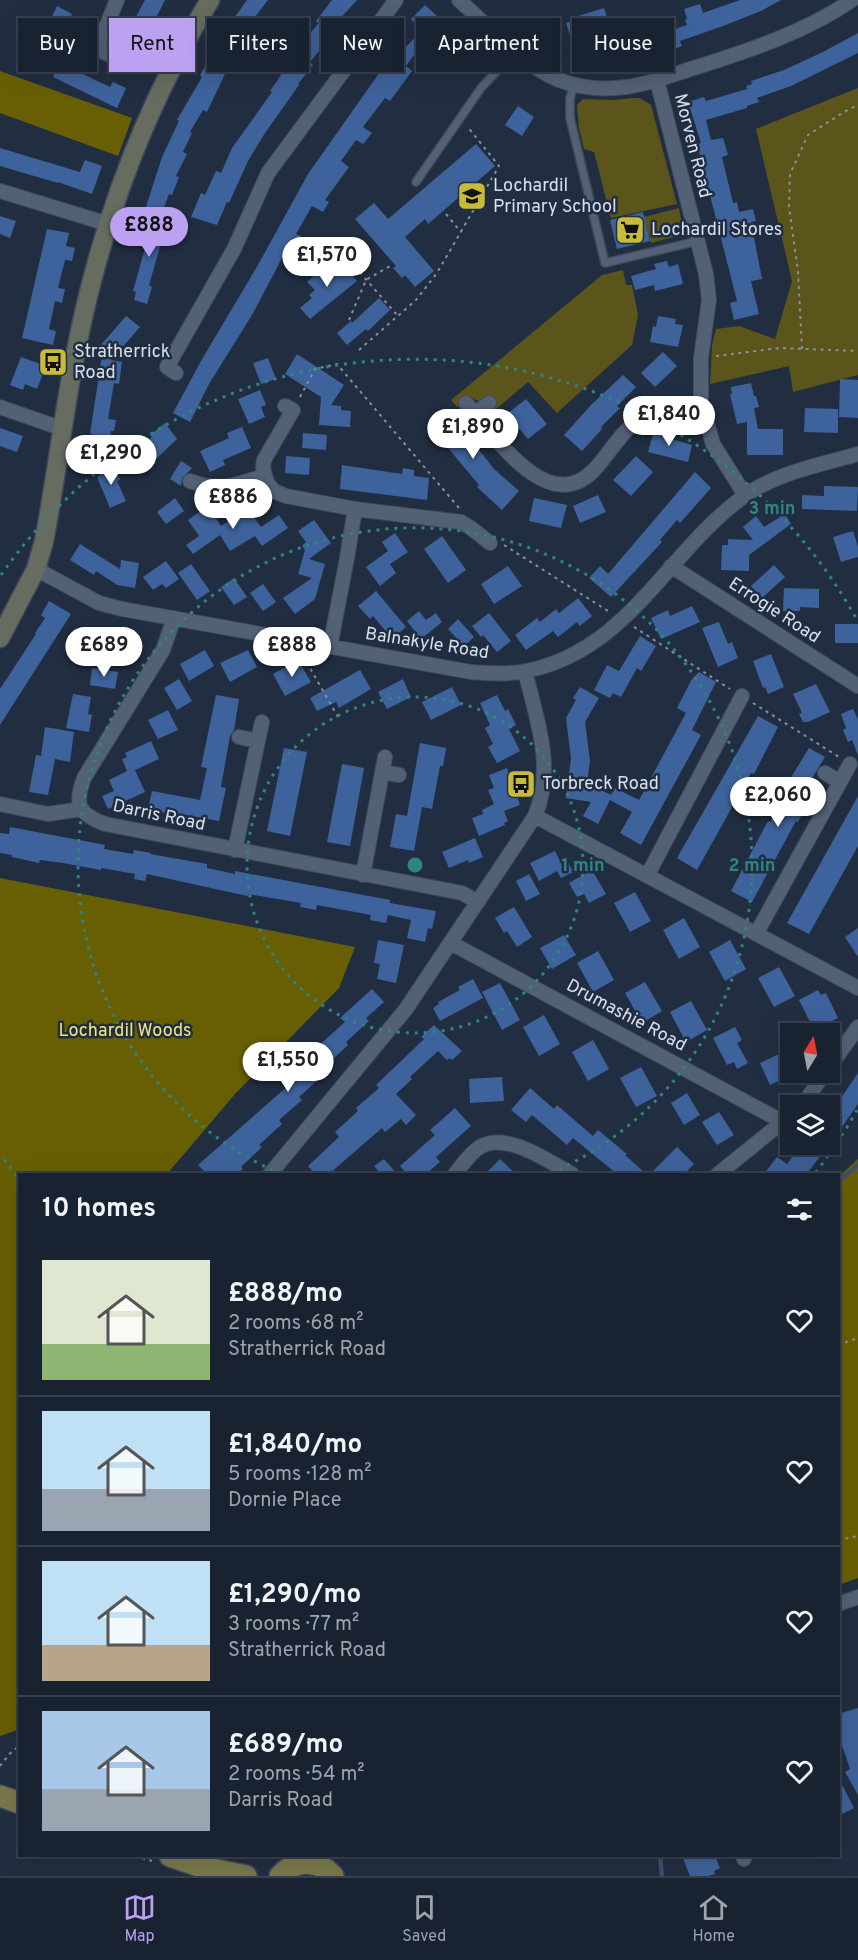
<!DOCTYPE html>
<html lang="en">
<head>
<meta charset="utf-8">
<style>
  :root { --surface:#192231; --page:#222a39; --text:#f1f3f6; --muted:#9fa4ab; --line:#373f4d; --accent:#bca0f2 }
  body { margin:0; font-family:Overpass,sans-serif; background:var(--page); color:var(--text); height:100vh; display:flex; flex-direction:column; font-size:22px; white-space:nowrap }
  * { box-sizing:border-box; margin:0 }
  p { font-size:20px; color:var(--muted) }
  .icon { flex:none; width:33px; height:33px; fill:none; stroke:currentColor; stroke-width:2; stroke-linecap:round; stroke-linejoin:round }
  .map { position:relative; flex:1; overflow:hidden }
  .panel { position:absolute; left:18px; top:1173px; width:822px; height:684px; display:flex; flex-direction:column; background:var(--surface); border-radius:0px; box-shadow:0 6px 24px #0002,0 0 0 2px var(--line) }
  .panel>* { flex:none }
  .banner { position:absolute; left:18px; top:18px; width:822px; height:54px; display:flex; gap:12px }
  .needle { width:39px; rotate:10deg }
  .buttons { position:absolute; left:780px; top:1023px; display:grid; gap:12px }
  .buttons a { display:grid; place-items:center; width:60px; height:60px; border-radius:0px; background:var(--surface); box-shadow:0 6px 24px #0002,0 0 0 2px var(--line); font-size:30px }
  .price { position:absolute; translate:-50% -51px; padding:0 14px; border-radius:21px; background:#fff; color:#222; font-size:20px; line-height:39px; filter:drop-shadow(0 2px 3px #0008) }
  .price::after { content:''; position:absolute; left:50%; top:36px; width:18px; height:14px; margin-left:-9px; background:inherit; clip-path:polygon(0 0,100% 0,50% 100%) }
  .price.selected { background:var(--accent); color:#111 }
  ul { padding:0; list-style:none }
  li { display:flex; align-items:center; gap:18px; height:150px; padding:0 24px }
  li+li { border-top:2px solid var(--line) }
  li span { display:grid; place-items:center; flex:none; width:168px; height:120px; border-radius:0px; color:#555 }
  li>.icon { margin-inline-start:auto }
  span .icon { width:72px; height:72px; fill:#fffc; stroke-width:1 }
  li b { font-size:26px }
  h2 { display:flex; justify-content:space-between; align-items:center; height:72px; padding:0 24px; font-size:26px }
  .pill { padding:0 21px; border-radius:0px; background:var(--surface); box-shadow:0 6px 24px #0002,0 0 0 2px var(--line); font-size:21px; line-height:54px }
  .pill.selected { background:var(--accent); color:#111 }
  .dock { display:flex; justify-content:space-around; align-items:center; height:84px; border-top:2px solid var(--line); background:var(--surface); font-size:16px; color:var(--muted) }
  .dock a { display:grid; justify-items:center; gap:3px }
  .dock .selected { color:var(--accent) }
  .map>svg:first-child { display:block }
  .green { fill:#5b541b }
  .forest { fill:#685f04 }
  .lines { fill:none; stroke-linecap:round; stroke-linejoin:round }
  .stream { stroke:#414e6c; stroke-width:4.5 }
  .building { fill:#3e629b }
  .lane-casing { stroke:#404b5a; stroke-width:10 }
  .street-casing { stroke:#404b5a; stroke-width:16 }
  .secondary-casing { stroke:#404b5a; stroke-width:21 }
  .primary-casing { stroke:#404b5a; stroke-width:24 }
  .path { stroke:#86909f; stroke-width:2; stroke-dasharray:3 4.5; stroke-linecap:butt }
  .lane { stroke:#536176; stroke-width:7 }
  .street { stroke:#536176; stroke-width:14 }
  .secondary { stroke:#666d60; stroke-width:18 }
  .primary { stroke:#78784b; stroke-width:21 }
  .ring { fill:none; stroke:#2d8681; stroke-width:3; stroke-dasharray:3 6 }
  .labels { text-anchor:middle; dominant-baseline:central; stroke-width:5; stroke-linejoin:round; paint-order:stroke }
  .street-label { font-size:18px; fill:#d8e0ed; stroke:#212e41 }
  .poi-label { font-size:18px; fill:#d8e0ed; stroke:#212e41; text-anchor:start }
  .park-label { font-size:18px; fill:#f3e77c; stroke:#212e41 }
  .centre { fill:#2d8681; stroke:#212e41; stroke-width:3 }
  .ring-label { font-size:18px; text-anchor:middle; font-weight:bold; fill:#2d8681; stroke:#212e41; stroke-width:5; stroke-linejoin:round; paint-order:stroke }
</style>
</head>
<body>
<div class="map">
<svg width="858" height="1876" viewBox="0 0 858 1876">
  <rect width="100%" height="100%" fill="#212e41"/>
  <path class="green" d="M858,88V375L793,392L789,366L710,384L712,345L716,329L739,326L775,339L792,281L756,129Z
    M632,98H640L651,105L677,204L611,218L594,152L584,149L579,128L577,105L583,99L613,100Z
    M679,208L684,234L651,243L644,217Z
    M623,270L626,285H632L638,315L632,345L557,413L528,382L495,410L487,399L480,402L471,397L457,407L451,400L602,275Z"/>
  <path class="forest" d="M0,71L132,118L118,156L0,113Z
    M0,878L355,947L339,988L235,1094L167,1174H20V1729L0,1736Z
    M858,1159V1578L839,1585L838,1177Z"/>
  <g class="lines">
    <path class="stream" d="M838,1182L858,1165
      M660,1856L662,1876"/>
  </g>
  <path class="building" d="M145,0H165L157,16L169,22L163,33L151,26L141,46L125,37Z
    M247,0H268L255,17L260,21L239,49L236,47L221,72L225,74L207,112L203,110L190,132L192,133L183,152L187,154L176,176L179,177L172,195L169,194L162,213L146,207L162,157L179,121L177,120L202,77L200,75L221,40L219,39Z
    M332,0H357L330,30L334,33L310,62L313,65L298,84L299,85L265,133L248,161L229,203L227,202L217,225L191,217L201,193L205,195L216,171L221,173L232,148L272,92L270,91L281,75L280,74L306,44L303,41L319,23L316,21Z
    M740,0H781L761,11L723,26L680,41L682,46L651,58L645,40L687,25L685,20L687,19L684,9L700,4L703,13Z
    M425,5L451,29L433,49L428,44L422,51L419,48L406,66L412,71L390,101L385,98L363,127L372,133L363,144L356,140L341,161L349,167L325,200L329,202L323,212L312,206L296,234L308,240L303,249L290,243L252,315L209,384L190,422L173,413L201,361L258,265L308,174L399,45L404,49L421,31L411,19Z
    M57,6L72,14L63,35L47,27Z
    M604,8L611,30L588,37L590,42L574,47L566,23L576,20L575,17Z
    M858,33V53L791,86L757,98L759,102L747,106V108L706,120L711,140L723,138L728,155L722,157L733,203L737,202L739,212L753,209L756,221L751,222L762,279L751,281L759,314L734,320L730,303L737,301L697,144L701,143L688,102L704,97L706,101L747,89L746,86L752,84L751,81L784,70L823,52Z
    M32,38L46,40L44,56L22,53L24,41L31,42Z
    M61,58L74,64L72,69L110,87L113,82L126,88L117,108L53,77Z
    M518,106L534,117L522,136L505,125Z
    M476,144L495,166L428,224L425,219L405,237L434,271L415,287L405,275L402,278L393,268L396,266L355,219L374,203L388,219Z
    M0,148L80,172L85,160L102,166L92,194L58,182V183L0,166Z
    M643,212L650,241L617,249L610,220Z
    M151,215L168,219L149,285L152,287L147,304L134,300L136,292L133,291L145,248L142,247Z
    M0,216L16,221L10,238L0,234Z
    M47,229L69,233L66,246L75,248L72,261L65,260L58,288L65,289L62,303L55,301L49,329L56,331L53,345L22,338Z
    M334,259L345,272L347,270L357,281L310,319L300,308L312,298L309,295L315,290L307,282Z
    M667,261L669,267L678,264L683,284L655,291L654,285L635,290L631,276L656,269L654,264Z
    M379,298L390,310L368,331L366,329L347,345L337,333L351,321L352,323Z
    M126,316L140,327L111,360L122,362L119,384L114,383L108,419L116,420L114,431H111L108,448L94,446L95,435L90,434L103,349L100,346Z
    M658,316L676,319L675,324L683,325L678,347L650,342L653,326L656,327Z
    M663,352L677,366L655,387L641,373Z
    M297,354L344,385L331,405L341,406V410L351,411L350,427L319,425L321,397L285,374Z
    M21,357L46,366L37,389L25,384L23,390L10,385Z
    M268,358L276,379L261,384L253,363Z
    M623,375L636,387L617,406L620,408L601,427L602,429L582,451L564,435L591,405Z
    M840,379L858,380V418L839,417Z
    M751,383L754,396H756L759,407L754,408L758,429H783V455H747V422L737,424L730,394H732L731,387Z
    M260,390L266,405L261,407L265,417L249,424L238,399Z
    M526,399L547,424L528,439L507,414Z
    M805,408L838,409V433L804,432Z
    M447,409L494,469L519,491L502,510L477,487L479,485L428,424Z
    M165,423L177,439L153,462L146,453L151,449L146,442L152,437L150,435Z
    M242,427L251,448L223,460L225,465L210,472L200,451L229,438L227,433Z
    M0,428L23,436L17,452L0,446Z
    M654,430L669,434L668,438L692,445L688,462L648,452Z
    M303,433L327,435L326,450L302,448Z
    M286,456L310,458L309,475L285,473Z
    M636,456L653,472L631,496L613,480Z
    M181,461L192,468L182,478L181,486L170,479Z
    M113,463L120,480L117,481L126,501L110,508L97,477L100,475L98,470Z
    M342,465L402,474L403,468L414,470V476L429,478L427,500L340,489Z
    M695,472L711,488L680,523L677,520L660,540L662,542L611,597L589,578L600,566L608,574Z
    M824,486L858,487L857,511L802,509V495L824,496Z
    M598,495L606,512L580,523L573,506Z
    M175,498L184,511L166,524L157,512Z
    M534,498L567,505L561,528L529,521Z
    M208,506L221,526L247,508L261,527L279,515L288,528L262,546L255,536L230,551L220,535L193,554L186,545L199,536L188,520Z
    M785,514L791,524L749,555V571L721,570L722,545H728V539L753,540L743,527L756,516L764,527Z
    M314,520L331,543L309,559L325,564L315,599L295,614L283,598L312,578L298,574L305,550L302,546L306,542L298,531Z
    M853,531L858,547V557L841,562L833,537Z
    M395,533L408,552L390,564L396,573L380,586L366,567L388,551L382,542Z
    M442,536L466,570L448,583L424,549Z
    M80,544L120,569L121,560L139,563L135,588L117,585L96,571L94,575L70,560Z
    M166,561L179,579L166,588L162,584L153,590L143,577Z
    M191,564L210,591L197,600L178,573Z
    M774,565L785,577L762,598L751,586Z
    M508,566L522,586L494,604L481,584Z
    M234,578L247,597L234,605L221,587Z
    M263,584L276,602L263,611L250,593Z
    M784,588L819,589V608L800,607V611H783Z
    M376,591L406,627L394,637L391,633L389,635L373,616L370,619L358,606Z
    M578,598L592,616L580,626L577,622L558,637L553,631L526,650L515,635L537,618L540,622L556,609L559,613Z
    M49,601L71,614L0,725V689L36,634L35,633L45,618L41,615Z
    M692,606L700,622L661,639L651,618L668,610L670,616Z
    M419,611L426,620L436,613L442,622L421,639L407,621Z
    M489,613L511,641L497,652L483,635L481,637L472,626Z
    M458,619L474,637L464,646L448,629Z
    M719,622L728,644L732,642L738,658L718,667L702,628Z
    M835,624H858V643H835Z
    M115,630L137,634L134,651L130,650L128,665L109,662Z
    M640,636L656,646L641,671L637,668L621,697L613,693L610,698L594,690L607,665L619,671Z
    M205,650L214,666L189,681L180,664Z
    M248,650L257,667L230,682L220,663Z
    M771,654L784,687L768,694L765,687L763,688L753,661Z
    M298,660L311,682L285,696L273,674Z
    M92,668L118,672L115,689L90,685Z
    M360,670L371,689L339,708L336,702L317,711L310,698Z
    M699,672L716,682L692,730L701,735L641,845L620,833L632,812L610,800L598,824L583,816L591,802L566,798L571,758L566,718L576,700L573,698L580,687L599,698L585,722L590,761L587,783L611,795L615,788L639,800L686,713L677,708L692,679Z
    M179,679L192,701L177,710L164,688Z
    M403,679L411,697L387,709L378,692Z
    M816,684L830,712L808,722H803L799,714L802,713L793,694Z
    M452,687L461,705L431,720L422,702Z
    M73,694L91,697L88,714L92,715L89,732L66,728Z
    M216,695L239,699L234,730L230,736L221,787L226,788L219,821L180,814L179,816L148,809L152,791L200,800L207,768L201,767Z
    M497,695L505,711L508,709L516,725L509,729L520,751L497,763L488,747L493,744L485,728L490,725L480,703Z
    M853,709L858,719V755L852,740L848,742L843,730L846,728L841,714Z
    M168,710L178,730L158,739L148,720Z
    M758,716L778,727L754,774L751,773L697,870L677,858Z
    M45,727L74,732L70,762L55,759L48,795L29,792L36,755L41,756Z
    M151,741L159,759L135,770L145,792L108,809L102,796L114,791L109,780L127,771L122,759L127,757L125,753Z
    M420,743L446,748L443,766H440L432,809L422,807L414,851L390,847L396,814L407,816Z
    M284,748L307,752L290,836L267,831Z
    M809,748L825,757L806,788L813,793L798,822L796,821L752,902L731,891L768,821L770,822L793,781L790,779Z
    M342,764L364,768L350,846L327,842Z
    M507,768L520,805L504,811L508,821L504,823L505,825L479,836L472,818L483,814L482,810L494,804L488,790L494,788L489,775Z
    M858,796V846L809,934L787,923Z
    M10,827L105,845L104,849L133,854L134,850L151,853L150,854L207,864V868L235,874V871L390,900V903L436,911L432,929L428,928L425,942L407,938L411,920L388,915L386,923L370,920L371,915L317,905L316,910L300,907L301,903L248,894V896L229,892L147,874L145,881L134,879L135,874L101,868V870L63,863L40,860L39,863L12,857V855L0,853V833L9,834Z
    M475,838L483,857L469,863L468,860L449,868L442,852Z
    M555,851L560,861L566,858L573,872L561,878L557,871L539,881L530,863Z
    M592,870L606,894L589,903L584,894L577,897L569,883Z
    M529,874L540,894L526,901L516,881Z
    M635,892L651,921L630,932L614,903Z
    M514,907L532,937L517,947L507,931L504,933L495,918Z
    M684,918L700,947L679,959L663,930Z
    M858,928V957L845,937Z
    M564,935L576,955L552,969L540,948Z
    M378,940L404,945L396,983L377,979L380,964L374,963Z
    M730,940L746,969L725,981L709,952Z
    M598,951L614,980L593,992L577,963Z
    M779,967L795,996L774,1007L758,978Z
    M473,979L483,998L440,1021L433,1008L439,1004L438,1002L460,990L458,987Z
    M645,982L662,1011L642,1023L625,993Z
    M500,983L520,1020L502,1030L482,992Z
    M372,989L384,1002L366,1018L369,1021L346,1042L348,1045L319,1072L322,1076L299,1097L302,1100L279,1120L282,1124L259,1145L262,1147L241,1167L243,1169L237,1174H207L198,1165L299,1076L287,1064L300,1052L305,1058L345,1022L340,1018Z
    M818,990L821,995L826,993L838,1018L814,1030L799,1000Z
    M691,1001L707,1030L686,1042L670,1012Z
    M544,1015L560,1044L539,1056L523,1027Z
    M434,1025L462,1051L452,1060L450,1058L447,1060L438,1051L410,1077L412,1079L396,1094L416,1115L406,1125L401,1119L385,1132L382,1128L329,1174H315L308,1166L339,1137L335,1132L358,1111L356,1108L379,1088L376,1085L424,1039L421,1037Z
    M735,1027L742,1040L737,1043L748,1063L737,1069L734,1062L727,1065L713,1038Z
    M593,1040L609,1069L588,1081L572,1052Z
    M790,1049V1075L770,1085L760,1063Z
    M641,1067L657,1096L636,1107L620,1078Z
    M858,1073V1104L830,1144V1114Z
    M502,1077L504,1101L470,1103L469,1079Z
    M530,1088L554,1109L557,1105L593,1136L598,1130L627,1154L625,1155L646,1174H617L573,1138L567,1145L532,1115L526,1122L511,1110Z
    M687,1093L700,1115L684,1125L671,1103Z
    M455,1108L471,1126L436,1157L440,1162L426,1174H407L400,1166L435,1135L430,1130Z
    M719,1112L734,1135L717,1145L702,1122Z
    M801,1144H829L807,1174H764L777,1157L787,1164Z
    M677,1147L694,1164L684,1174H650Z
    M384,1159L397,1174H381L374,1166Z
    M500,1159L516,1174H485Z
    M858,1708V1795L845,1772L850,1769L838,1733V1714Z
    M838,1777L854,1808L838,1816Z
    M682,1856H715L720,1868L714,1871L715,1874L708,1876H690Z"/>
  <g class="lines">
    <g class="lane-casing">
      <path id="lane" d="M574,85L570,98V118L605,263L698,241
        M416,182L481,88L516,51"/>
    </g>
    <g class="street-casing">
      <path id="street" d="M459,0C486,24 525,67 559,80C580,88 604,90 626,87C650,84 674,74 697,67C750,50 806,32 852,0
        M77,39L118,59
        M97,49L117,0
        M657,80L706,274L709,300L701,358V403L713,444L745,495
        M0,191L108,224
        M176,373L167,367L234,249L268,173L396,0
        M466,403C493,434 547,517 593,471C610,454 622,428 643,418C660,409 682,407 701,403
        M285,406L293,410L264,460L263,467L265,476L268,484L274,491L286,496L355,509L461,522L471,528L490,543
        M0,407L63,429
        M476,413L489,403
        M190,481C221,493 235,484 265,476
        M671,566L858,686
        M36,569L99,603L122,609L471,672C489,673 508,675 526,671C628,651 666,553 743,497C775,473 820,465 858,454
        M174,618L163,650L84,778C74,804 78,814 105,824L462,893L478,902
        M330,647L347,558L355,509
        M239,737L258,741
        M382,772L399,775
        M825,773L840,782
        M0,804L48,814L81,809
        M535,816L858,988
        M235,850L262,722
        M363,875L385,757
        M647,876L742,696
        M756,934L850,764
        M451,943L783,1122
        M830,1066L858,1027
        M802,1106L825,1072
        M270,1174L406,1009L535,816C555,766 537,721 525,671
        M455,1174C462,1165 470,1153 480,1147C507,1131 549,1162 572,1174
        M718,1174L790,1116
        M838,1604L858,1597
        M743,1856L744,1859"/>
    </g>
    <g class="secondary-casing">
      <path id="secondary" d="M0,638L36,569L44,541C56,479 63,417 75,356C99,230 143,109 210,0"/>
    </g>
    <g class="primary-casing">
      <path id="primary" d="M0,1796L20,1803
        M170,1856L202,1867L246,1876
        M280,1876C295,1859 318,1859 333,1876"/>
    </g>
    <path class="path" d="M446,214L461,232
      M350,261L397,315
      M318,270L339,251
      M349,320L366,280L392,265
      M802,349L798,272L789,207L790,174L808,135L844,112L858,105
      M359,350L416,300L437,273L499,166L467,126
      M716,356L780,348L858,351
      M300,397L315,369L337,364L459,508
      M504,545L608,611
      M634,627L730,689
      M303,656L338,717
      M753,703L839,757
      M838,1345L858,1338
      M838,1540L858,1536
      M0,1766L12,1751L20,1746
      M135,1856L152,1861"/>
    <use href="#lane" class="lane"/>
    <use href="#street" class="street"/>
    <use href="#secondary" class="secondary"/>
    <use href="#primary" class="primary"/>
  </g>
  <g class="ring">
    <circle cx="415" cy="865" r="168"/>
    <path d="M281 1174A337 337 0 1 1 549 1174"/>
    <path d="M857 1110A505 505 0 0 1 816 1172M17 1176A505 505 0 0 1 1 1155M1 575A505 505 0 0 1 857 620"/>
  </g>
  <defs>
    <g id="school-square" transform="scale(1.5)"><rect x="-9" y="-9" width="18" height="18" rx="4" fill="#c8bb3b" stroke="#212e41"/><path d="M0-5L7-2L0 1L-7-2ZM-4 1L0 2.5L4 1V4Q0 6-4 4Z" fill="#111"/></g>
    <g id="supermarket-square" transform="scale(1.5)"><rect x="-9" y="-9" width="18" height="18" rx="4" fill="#c8bb3b" stroke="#212e41"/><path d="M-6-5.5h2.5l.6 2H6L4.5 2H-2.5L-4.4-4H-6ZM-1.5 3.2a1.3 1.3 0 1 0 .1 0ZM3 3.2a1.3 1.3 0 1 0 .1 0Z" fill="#111"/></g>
    <g id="bus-square" transform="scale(1.5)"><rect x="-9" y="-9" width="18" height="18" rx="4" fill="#c8bb3b" stroke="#212e41"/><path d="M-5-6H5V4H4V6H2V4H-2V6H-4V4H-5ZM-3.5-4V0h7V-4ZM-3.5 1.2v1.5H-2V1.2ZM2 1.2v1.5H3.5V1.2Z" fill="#111"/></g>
  </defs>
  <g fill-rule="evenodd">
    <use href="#school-square" x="472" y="196"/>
    <use href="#supermarket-square" x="630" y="230"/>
    <use href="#bus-square" x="53" y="362"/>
    <use href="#bus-square" x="521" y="784"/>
  </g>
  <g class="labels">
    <g class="street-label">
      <text transform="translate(692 146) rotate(76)">Morven Road</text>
      <text transform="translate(774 611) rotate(33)">Errogie Road</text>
      <text transform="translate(427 644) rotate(9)">Balnakyle Road</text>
      <text transform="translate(159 816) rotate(12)">Darris Road</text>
      <text transform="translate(626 1016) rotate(28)">Drumashie Road</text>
    </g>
    <g class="poi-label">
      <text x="493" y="186">Lochardil<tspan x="493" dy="21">Primary School</tspan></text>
      <text x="651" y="230">Lochardil Stores</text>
      <text x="74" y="352">Stratherrick<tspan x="74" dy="21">Road</tspan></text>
      <text x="542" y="784">Torbreck Road</text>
    </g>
    <g class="park-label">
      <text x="125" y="1031">Lochardil Woods</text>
    </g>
  </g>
  <circle cx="415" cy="865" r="9" class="centre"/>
  <g class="ring-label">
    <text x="772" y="514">3 min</text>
    <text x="583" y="871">1 min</text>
    <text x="752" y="871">2 min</text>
  </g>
</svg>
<div class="buttons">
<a><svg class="needle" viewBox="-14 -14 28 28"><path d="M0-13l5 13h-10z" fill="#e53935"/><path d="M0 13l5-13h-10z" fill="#9fa4ab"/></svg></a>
<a><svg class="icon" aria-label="layers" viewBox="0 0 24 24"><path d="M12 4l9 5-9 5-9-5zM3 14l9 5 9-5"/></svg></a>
</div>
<b class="price selected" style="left:149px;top:258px">£888</b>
<b class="price" style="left:327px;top:288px">£1,570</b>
<b class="price" style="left:669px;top:447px">£1,840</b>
<b class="price" style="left:473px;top:460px">£1,890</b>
<b class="price" style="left:111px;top:486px">£1,290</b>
<b class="price" style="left:233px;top:530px">£886</b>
<b class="price" style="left:104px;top:678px">£689</b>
<b class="price" style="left:292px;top:678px">£888</b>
<b class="price" style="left:778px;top:828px">£2,060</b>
<b class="price" style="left:288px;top:1093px">£1,550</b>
<div class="banner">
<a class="pill">Buy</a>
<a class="pill selected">Rent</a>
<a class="pill">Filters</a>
<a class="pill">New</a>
<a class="pill">Apartment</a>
<a class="pill">House</a>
</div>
<section class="panel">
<h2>10 homes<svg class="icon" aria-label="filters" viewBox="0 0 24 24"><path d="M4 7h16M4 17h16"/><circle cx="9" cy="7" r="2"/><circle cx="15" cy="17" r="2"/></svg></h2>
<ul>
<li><span style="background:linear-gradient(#dfe7d0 70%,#8fb573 0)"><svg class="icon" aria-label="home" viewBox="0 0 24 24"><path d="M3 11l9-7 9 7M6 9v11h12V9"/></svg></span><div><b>£888/mo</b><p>2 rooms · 68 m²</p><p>Stratherrick Road</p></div><svg class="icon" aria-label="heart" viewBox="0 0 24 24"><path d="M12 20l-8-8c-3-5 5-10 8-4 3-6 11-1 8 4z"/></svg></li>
<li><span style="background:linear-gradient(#bfe0f5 65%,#9aa5b1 0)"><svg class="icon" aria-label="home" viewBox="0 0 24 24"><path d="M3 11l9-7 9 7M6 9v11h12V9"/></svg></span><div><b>£1,840/mo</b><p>5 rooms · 128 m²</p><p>Dornie Place</p></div><svg class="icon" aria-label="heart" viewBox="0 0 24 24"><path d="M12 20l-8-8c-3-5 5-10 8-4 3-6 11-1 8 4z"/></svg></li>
<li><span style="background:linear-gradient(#bfe0f5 70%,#b9a48a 0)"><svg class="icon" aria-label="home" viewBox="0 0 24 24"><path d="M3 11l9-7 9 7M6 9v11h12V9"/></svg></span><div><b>£1,290/mo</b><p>3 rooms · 77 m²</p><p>Stratherrick Road</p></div><svg class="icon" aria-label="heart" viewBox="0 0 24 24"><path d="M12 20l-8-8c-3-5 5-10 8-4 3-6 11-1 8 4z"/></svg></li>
<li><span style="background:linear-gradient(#a9c7e8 65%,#9aa5b1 0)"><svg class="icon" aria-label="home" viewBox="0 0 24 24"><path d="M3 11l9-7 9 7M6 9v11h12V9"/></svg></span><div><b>£689/mo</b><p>2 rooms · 54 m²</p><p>Darris Road</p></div><svg class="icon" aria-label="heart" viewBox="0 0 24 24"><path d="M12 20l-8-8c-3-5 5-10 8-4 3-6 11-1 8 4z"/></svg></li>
</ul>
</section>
</div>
<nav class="dock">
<a class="selected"><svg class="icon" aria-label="map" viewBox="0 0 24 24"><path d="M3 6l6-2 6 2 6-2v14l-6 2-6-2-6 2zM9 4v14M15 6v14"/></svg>Map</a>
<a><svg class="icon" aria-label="saved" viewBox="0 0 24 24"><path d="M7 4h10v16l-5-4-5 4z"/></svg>Saved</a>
<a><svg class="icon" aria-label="home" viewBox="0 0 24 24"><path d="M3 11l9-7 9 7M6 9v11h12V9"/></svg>Home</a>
</nav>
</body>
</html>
